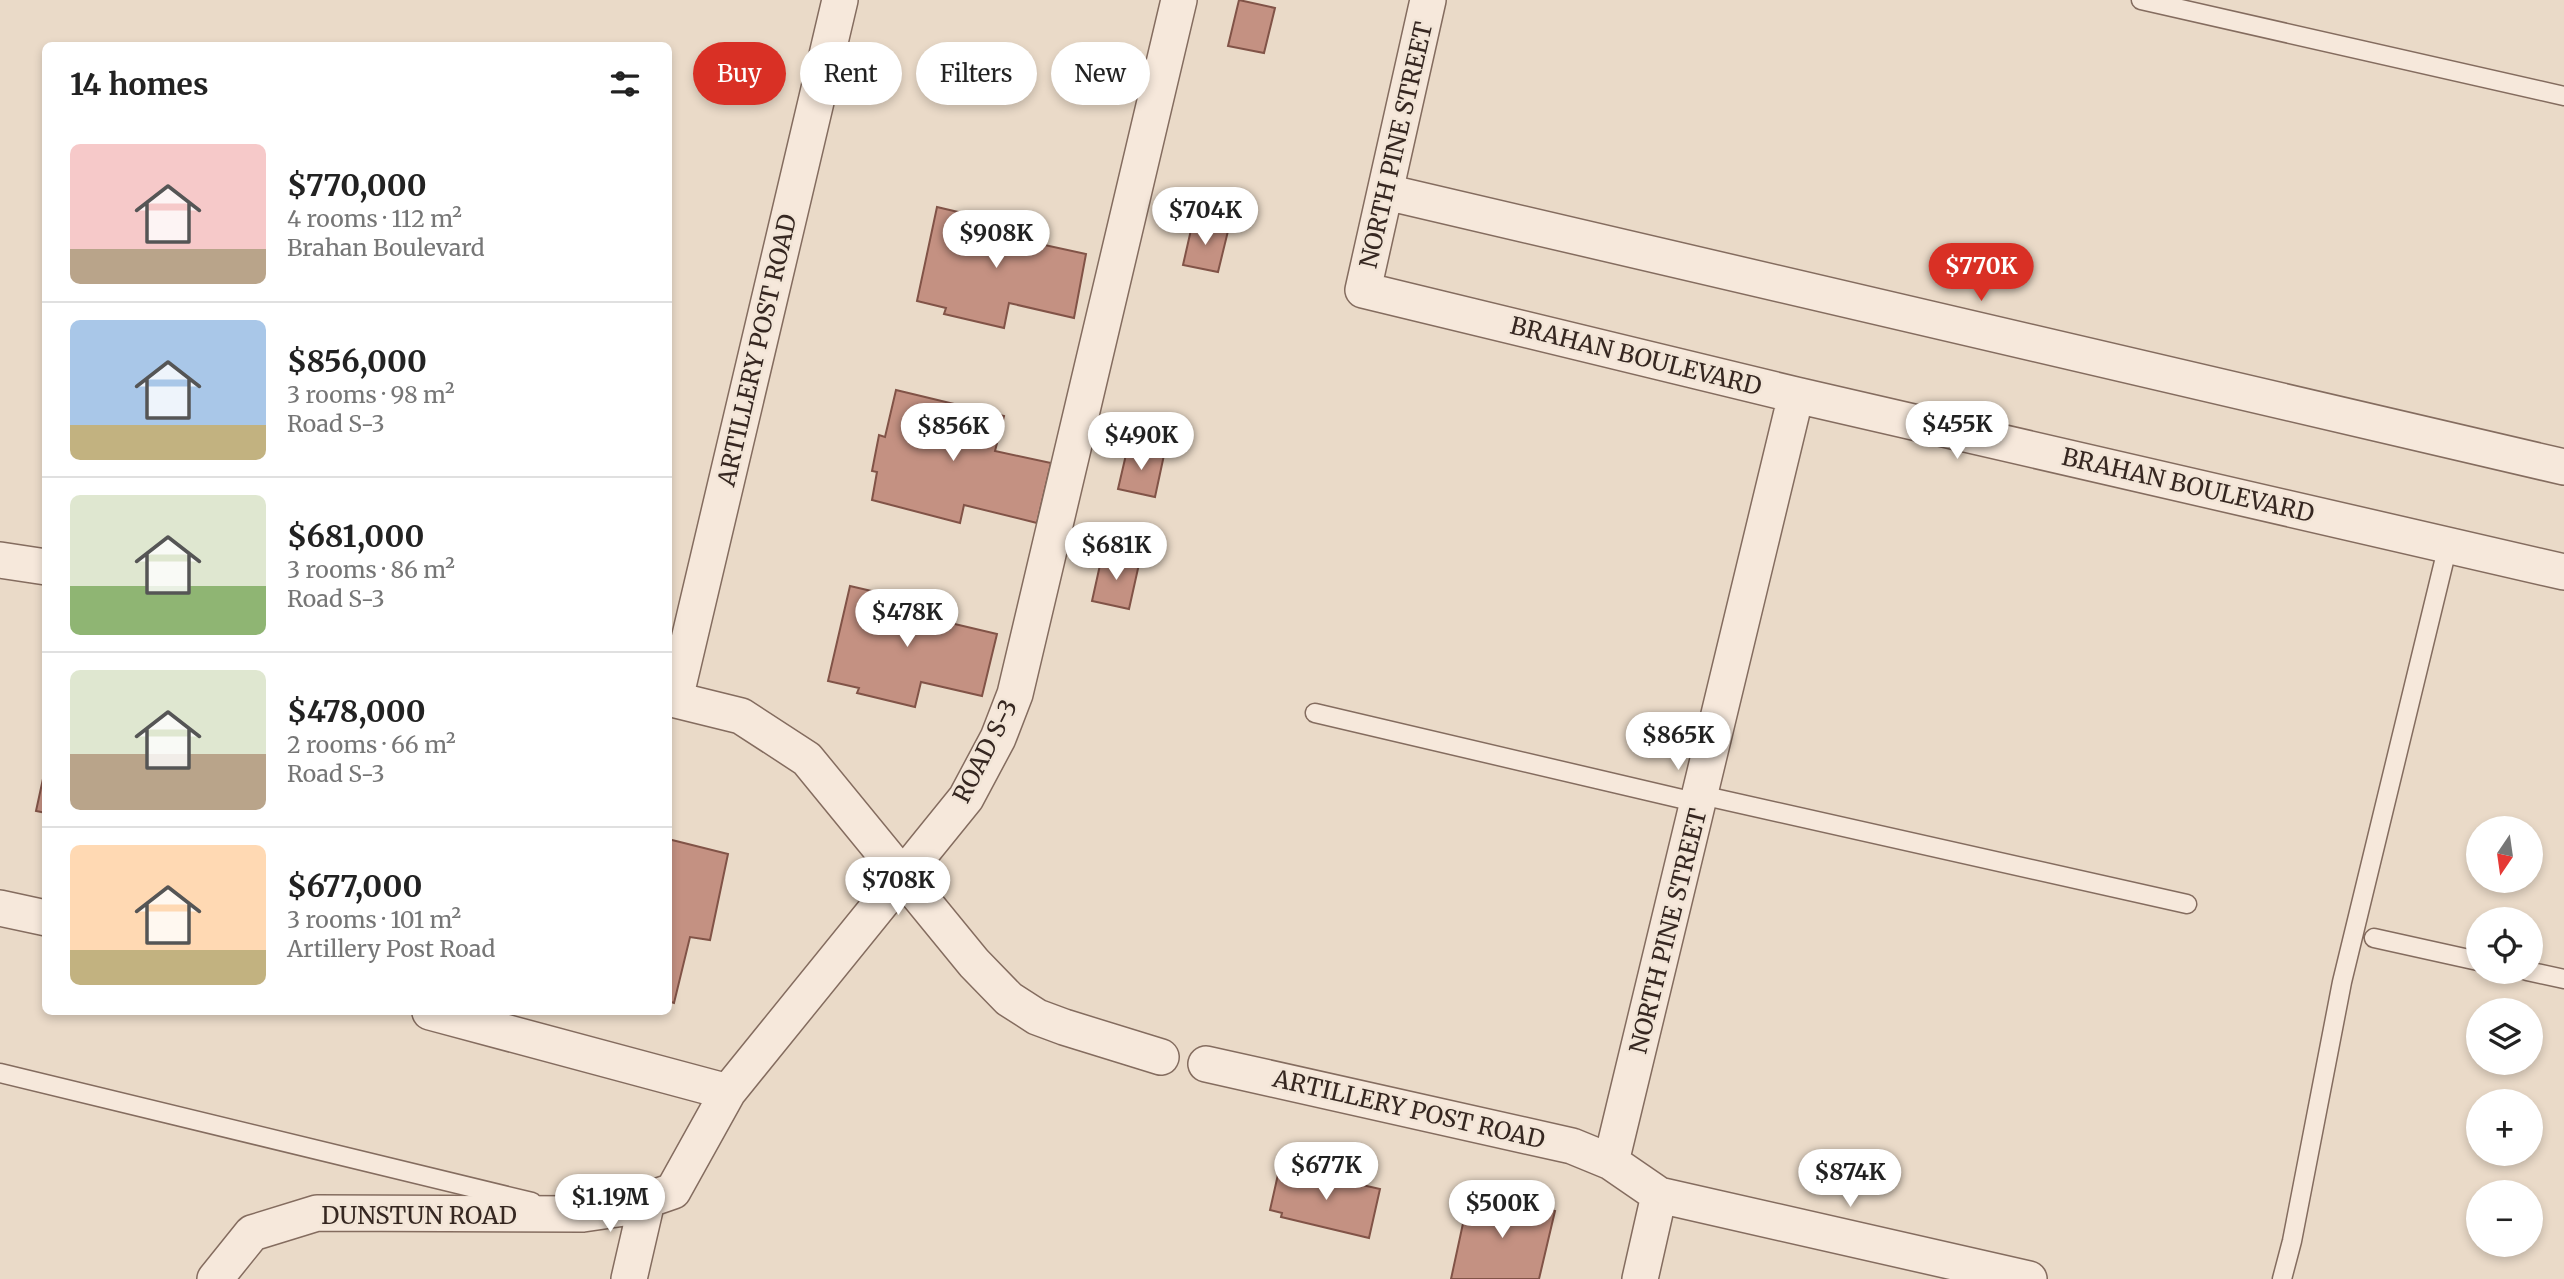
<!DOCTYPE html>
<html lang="en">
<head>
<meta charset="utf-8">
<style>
  :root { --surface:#fff; --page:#f2f2f2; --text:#222; --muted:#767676; --line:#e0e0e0; --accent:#d93025 }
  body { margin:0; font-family:Merriweather,serif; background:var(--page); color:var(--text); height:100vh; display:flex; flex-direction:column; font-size:26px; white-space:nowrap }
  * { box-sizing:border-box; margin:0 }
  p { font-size:23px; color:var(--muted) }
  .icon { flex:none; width:38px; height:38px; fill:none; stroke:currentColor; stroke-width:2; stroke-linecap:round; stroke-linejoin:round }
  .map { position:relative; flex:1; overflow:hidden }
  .panel { position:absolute; left:42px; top:42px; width:630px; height:973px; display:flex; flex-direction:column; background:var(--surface); border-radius:10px; box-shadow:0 4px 10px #0003 }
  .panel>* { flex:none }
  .hud { position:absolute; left:693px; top:42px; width:665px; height:63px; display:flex; gap:14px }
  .needle { width:46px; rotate:193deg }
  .controls { position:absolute; left:2466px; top:816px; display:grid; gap:14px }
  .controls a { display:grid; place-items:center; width:77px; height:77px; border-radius:50%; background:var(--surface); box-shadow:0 4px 10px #0003; font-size:35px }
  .price { position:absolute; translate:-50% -60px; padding:0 16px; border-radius:24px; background:#fff; color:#222; font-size:23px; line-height:46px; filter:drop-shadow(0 2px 4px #0008) }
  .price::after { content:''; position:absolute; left:50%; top:42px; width:21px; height:16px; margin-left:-10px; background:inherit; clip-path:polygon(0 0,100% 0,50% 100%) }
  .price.selected { background:var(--accent); color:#fff }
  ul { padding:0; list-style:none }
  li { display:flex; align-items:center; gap:21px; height:175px; padding:0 28px }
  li+li { border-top:2px solid var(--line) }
  li span { display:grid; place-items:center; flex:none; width:196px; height:140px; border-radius:10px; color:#555 }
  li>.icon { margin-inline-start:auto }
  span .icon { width:84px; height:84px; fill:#fffc; stroke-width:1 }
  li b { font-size:30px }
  h2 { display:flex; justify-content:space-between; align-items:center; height:84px; padding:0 28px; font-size:30px }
  .chip { padding:0 24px; border-radius:32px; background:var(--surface); box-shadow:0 4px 10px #0003; font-size:24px; line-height:63px }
  .chip.selected { background:var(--accent); color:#fff }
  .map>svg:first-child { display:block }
  .building { fill:#c49182; stroke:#815347; stroke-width:2 }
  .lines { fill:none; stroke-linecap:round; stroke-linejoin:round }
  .service-casing { stroke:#846c5f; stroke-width:21 }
  .minor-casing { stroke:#846c5f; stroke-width:38 }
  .service { stroke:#f6e8db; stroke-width:18 }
  .minor { stroke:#f6e8db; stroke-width:35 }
  .labels { text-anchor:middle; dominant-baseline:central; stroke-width:5; stroke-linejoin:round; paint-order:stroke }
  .street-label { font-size:24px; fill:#362721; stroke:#f2e5d7 }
</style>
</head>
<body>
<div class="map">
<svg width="2564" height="1279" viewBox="0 0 2564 1279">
  <rect width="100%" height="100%" fill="#eadac8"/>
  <path class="building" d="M1239,0L1275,8L1264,53L1228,46Z
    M937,207L1043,232L1040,244L1086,254L1074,318L1009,303L1004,328L944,314L946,308L917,301Z
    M1193,221L1228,231L1218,272L1183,265Z
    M896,390L1004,416L995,451L1051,463L1037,523L964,505L960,523L872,500L877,472L872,471L879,435L885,437Z
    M1128,446L1164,455L1155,497L1118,489Z
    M1102,556L1139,564L1129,609L1092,601Z
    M850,586L945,608L942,621L997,634L982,696L921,682L915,707L857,693L859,688L828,681Z
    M46,765V813L36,811Z
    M668,839L728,854L710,940L690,937L674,1003L668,1001Z
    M1292,1169L1380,1189L1369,1238L1281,1217L1282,1213L1270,1210L1279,1170L1291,1172Z
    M1470,1191L1555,1211L1539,1279H1451Z"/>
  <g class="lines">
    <g class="service-casing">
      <path id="service" d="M2141,0L2564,96
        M1315,713L1699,803
        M1701,795L2187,904
        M2374,938L2478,961
        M2527,971L2564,979
        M0,1073L532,1202
        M2282,1279L2292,1241L2342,982L2448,545"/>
    </g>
    <g class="minor-casing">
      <path id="minor" d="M1428,0L1363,290L1796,395L2564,572
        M1386,192L2564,467
        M0,560L46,567
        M668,698L741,716L807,759L974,963L1009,999L1037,1017L1064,1027L1161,1057
        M675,699L840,0
        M0,908L46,918
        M430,1012L728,1092L966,798L998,738L1015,694L1179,0
        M1206,1064L1572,1146L1611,1162L1659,1195L2029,1279
        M1611,1162L1796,395
        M215,1279L252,1233L317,1213L583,1214L624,1208L673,1191L728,1092
        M629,1279L647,1201
        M1640,1279L1659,1195"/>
    </g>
    <use href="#service" class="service"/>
    <use href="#minor" class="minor"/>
  </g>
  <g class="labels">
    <g class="street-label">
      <text transform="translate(1396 145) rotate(-77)">NORTH PINE STREET</text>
      <text transform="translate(757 350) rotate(-77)">ARTILLERY POST ROAD</text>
      <text transform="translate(1636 356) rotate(14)">BRAHAN BOULEVARD</text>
      <text transform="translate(2188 485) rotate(13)">BRAHAN BOULEVARD</text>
      <text transform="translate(985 751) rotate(-63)">ROAD S-3</text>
      <text transform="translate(1668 931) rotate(-76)">NORTH PINE STREET</text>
      <text transform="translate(1409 1109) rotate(13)">ARTILLERY POST ROAD</text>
      <text x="419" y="1215">DUNSTUN ROAD</text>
    </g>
  </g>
</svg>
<div class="controls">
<a><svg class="needle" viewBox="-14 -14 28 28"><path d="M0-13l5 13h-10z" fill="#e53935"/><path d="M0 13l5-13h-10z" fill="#767676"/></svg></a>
<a><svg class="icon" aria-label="locate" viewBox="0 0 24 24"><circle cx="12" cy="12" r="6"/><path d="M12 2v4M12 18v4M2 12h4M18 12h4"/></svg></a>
<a><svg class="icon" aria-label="layers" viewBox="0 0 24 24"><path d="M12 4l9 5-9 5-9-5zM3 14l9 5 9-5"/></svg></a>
<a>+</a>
<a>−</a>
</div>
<b class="price" style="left:1205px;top:247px">$704K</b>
<b class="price" style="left:996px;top:270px">$908K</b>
<b class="price selected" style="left:1981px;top:303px">$770K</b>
<b class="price" style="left:1957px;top:461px">$455K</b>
<b class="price" style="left:953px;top:463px">$856K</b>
<b class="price" style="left:1141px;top:472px">$490K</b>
<b class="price" style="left:1116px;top:582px">$681K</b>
<b class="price" style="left:907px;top:649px">$478K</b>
<b class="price" style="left:1678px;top:772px">$865K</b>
<b class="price" style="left:898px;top:917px">$708K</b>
<b class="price" style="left:1326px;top:1202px">$677K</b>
<b class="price" style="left:1850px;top:1209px">$874K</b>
<b class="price" style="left:610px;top:1234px">$1.19M</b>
<b class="price" style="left:1502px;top:1240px">$500K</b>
<div class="hud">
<a class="chip selected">Buy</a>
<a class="chip">Rent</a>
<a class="chip">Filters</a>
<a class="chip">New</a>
</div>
<section class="panel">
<h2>14 homes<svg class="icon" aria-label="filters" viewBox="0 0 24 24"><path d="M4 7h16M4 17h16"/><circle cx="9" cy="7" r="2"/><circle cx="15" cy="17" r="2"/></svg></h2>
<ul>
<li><span style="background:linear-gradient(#f6c9c9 75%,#b9a48a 0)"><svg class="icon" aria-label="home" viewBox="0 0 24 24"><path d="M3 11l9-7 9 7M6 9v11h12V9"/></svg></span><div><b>$770,000</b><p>4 rooms · 112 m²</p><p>Brahan Boulevard</p></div></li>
<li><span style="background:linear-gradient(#a9c7e8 75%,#c2b280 0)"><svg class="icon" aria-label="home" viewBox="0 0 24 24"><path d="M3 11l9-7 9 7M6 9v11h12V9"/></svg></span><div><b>$856,000</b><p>3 rooms · 98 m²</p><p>Road S-3</p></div></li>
<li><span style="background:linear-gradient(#dfe7d0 65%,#8fb573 0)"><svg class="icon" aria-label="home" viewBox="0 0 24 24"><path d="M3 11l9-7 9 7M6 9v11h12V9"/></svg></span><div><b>$681,000</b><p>3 rooms · 86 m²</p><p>Road S-3</p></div></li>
<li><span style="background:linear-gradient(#dfe7d0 60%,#b9a48a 0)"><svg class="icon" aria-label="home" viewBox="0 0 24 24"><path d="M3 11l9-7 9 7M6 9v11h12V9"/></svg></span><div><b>$478,000</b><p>2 rooms · 66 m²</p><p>Road S-3</p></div></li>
<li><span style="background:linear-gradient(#ffd9b3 75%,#c2b280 0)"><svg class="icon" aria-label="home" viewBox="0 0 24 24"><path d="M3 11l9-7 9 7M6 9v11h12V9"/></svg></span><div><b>$677,000</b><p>3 rooms · 101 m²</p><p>Artillery Post Road</p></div></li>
</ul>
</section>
</div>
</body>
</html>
